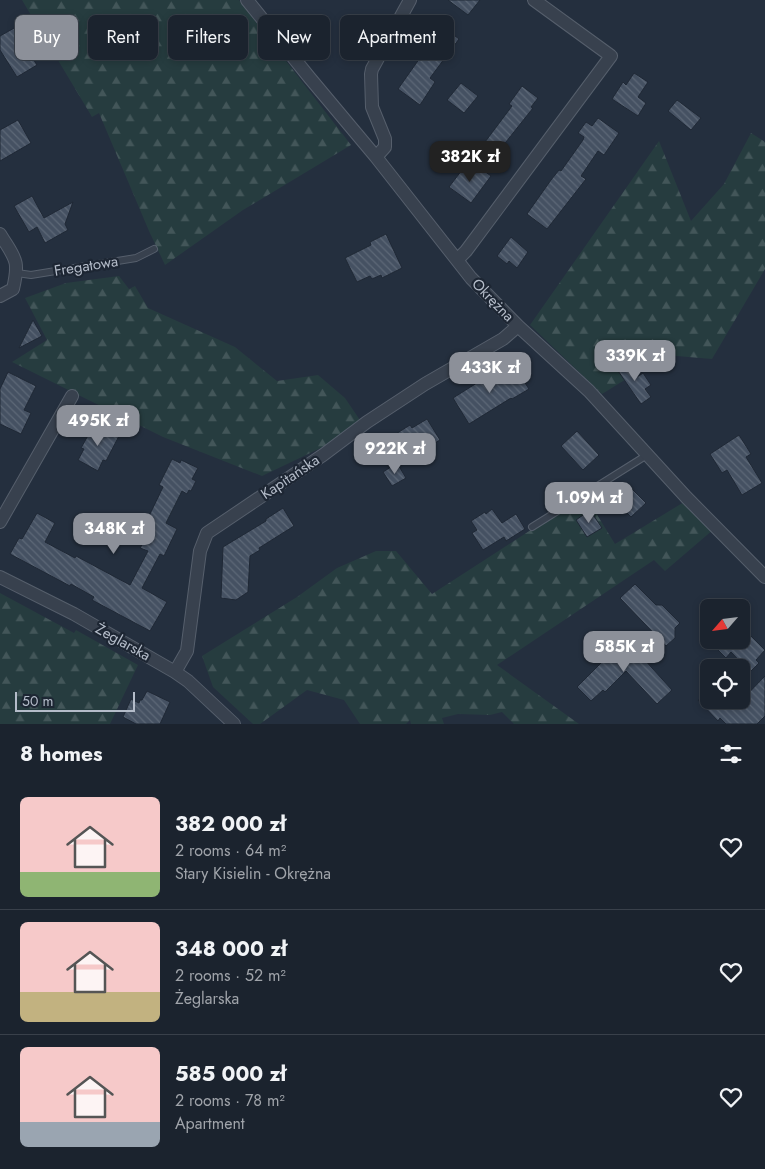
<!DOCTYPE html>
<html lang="en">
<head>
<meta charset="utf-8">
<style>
  :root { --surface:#1b232e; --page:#242b36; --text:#f1f3f6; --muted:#a0a4aa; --line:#39404a; --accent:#8c9099 }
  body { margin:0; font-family:Jost,sans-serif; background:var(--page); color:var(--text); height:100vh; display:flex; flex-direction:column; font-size:19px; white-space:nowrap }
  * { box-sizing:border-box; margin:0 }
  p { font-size:16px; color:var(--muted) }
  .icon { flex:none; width:28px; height:28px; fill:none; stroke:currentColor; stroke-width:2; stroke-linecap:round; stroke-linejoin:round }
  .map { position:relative; height:724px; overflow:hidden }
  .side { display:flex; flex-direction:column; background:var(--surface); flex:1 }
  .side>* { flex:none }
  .banner { position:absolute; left:15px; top:15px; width:500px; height:45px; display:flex; gap:10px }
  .needle { width:32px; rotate:242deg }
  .fabs { position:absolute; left:700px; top:599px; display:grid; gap:10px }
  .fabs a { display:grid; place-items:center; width:50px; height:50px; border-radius:8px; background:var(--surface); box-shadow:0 2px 8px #0003,0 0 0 1px var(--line); font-size:25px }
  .scale { position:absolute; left:15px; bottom:12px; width:120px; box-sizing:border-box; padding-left:5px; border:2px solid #b4bcc9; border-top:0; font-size:14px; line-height:18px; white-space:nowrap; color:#b4bcc9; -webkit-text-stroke:4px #1d2633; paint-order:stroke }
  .price { position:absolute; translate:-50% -42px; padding:0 11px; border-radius:10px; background:var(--accent); color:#fff; font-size:16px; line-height:32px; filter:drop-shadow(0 1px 2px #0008) }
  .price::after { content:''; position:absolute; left:50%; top:30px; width:15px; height:11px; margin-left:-8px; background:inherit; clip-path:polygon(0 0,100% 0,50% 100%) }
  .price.active { background:#222; color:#fff }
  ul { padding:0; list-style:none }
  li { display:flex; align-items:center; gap:15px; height:125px; padding:0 20px }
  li+li { border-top:1px solid var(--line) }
  li span { display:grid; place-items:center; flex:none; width:140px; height:100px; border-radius:8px; color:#555 }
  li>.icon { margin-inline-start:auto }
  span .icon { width:60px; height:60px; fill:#fffc; stroke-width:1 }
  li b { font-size:21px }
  h2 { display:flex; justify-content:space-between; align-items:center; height:60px; padding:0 20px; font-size:21px }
  .tag { padding:0 18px; border-radius:8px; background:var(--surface); box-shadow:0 2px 8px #0003,0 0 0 1px var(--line); font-size:18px; line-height:45px }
  .tag.active { background:var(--accent); color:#fff }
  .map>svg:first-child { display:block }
  .forest { fill:url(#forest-firs) }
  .building { fill:url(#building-back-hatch); stroke:#1f2835 }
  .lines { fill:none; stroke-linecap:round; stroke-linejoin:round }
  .service-casing { stroke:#565f6c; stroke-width:8 }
  .minor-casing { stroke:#565f6c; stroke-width:14 }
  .service { stroke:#38414e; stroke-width:6 }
  .minor { stroke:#38414e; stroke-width:12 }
  .labels { text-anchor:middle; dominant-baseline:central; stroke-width:4.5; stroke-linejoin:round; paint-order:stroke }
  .street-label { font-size:15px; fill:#b4bcc9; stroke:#1d2633 }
</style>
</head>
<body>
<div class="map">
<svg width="765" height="724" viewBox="0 0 765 724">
  <defs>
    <pattern id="forest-firs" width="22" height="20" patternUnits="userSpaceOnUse" patternTransform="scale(1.25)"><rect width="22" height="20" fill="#263c3f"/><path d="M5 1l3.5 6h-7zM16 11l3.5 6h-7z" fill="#435659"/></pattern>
    <pattern id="building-back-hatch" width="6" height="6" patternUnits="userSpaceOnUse" patternTransform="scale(1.25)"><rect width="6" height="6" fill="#455162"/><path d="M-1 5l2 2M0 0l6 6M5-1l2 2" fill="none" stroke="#5d6877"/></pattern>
  </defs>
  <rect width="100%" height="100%" fill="#242f3e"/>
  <path class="forest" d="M22,0H239L351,145L243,210L165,265L149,231L99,113L92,117Z
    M751,133L765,142V269L712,359L665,355L602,394L530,325L659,141L691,221L724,184Z
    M119,276L129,289L135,286L148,308L235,347L277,381L318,375L345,398L364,426L350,434L262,476L163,437L12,362L47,340L25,298L66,283Z
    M585,495L615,544L694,496L721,523L665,571L654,560L497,665L579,724H514L502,712L490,715L458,714L442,718L444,724H411L410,720L406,724H360L344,700L307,690L260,724H253L213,687L202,656L297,597L337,568L376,551H396L432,594Z
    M0,593L74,633L76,630L138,665L110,724H0Z"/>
  <path class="building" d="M448,0H480L468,15Z
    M23,23L39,48L30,54L37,65L17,77L0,50V36Z
    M438,23L459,39L430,78L435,82L420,105L398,89L427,48L422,45Z
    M634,73L648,82L638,97L646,103L638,116L612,99L623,82L626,85Z
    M461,83L478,96L464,113L447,100Z
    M522,86L538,98L531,107L533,108L498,152L485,142L512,106L509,104Z
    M677,100L701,118L691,130L668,111Z
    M598,118L619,133L604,155L598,151L581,176L586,179L547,229L527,214L551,180L559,170L561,171L583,140L584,137L578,133L586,122L592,126Z
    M18,120L31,143L0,161V130Z
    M465,166L476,173L480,168L491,176L471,203L449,187Z
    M32,196L44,218L73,202L65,224L68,230L45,243L37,227L29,232L14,206Z
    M386,234L402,268L382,278L381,275L372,279L370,276L357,282L345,258L371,245L370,242Z
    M511,237L528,252L517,268L509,261L507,264L497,256Z
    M33,320L42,336L19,348Z
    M626,361L637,377L643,373L651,385L645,389L651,397L641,404L616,368Z
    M514,366L529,389L512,399L511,398L469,424L453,398L480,381L481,383L504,369L506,372Z
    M8,372L36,386L24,410L31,413L21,434L0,424V389Z
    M427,419L440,440L398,465L383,442L410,425L412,428Z
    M95,423L119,436L106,461L103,460L98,471L78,460L84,449L81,448Z
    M577,431L599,455L583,470L561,446Z
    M739,435L751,454L746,457L762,483L742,495L727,470L722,473L710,454Z
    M172,459L180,463L181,460L198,468L192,479L196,481L191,491L189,490L187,494L182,491L166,523L177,529L164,556L160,554L142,588L167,602L150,631L92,600L94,597L71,584L70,586L10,554L19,538L22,539L37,513L55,523L45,542L75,558L76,556L130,585L148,551L140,548L142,545L136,543L163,487L159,485Z
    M397,463L406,478L392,486L383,472Z
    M629,486L646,503L631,517L614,500Z
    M283,508L294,526L259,548L260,550L250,556L248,592L236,600L221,598L223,547L266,521V519Z
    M492,509L502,523L516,514L525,529L506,541L504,537L483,550L472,533L477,530L471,521L485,512L486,514Z
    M590,510L602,528L587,537L576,520Z
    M635,584L656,605H662L680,623L675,628V638L666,646L620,598Z
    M749,634L765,650L756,660L759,663L750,672L731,652L726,658L717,649L722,644L718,640H743Z
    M623,636L672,690L657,704L626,671L605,692L603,690L591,701L577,687L610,654L607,651Z
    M765,676V716L757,724H726L720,718L718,721L698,700H726L734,708Z
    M147,691L170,702L160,724H136L123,717L131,699L139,703L140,700H142Z"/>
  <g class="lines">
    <g class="service-casing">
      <path id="service" d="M17,273L31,275L136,258L154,249
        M532,527L647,455"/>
    </g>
    <g class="minor-casing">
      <path id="minor" d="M247,0L309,77L376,157L471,278L518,326L589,391L686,497L765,577
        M376,157L385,147V139L372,107L371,74L372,69L410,0
        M0,234C15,259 20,259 13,289L0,296
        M457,260L466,251L611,56L534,0
        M0,522L72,396
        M0,577L74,614L175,672L188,681L234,724
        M175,672L187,651L200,551L207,533L323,455L367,422L425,384L503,339L518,326"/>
    </g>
    <use href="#service" class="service"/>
    <use href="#minor" class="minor"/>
  </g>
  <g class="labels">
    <g class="street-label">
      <text transform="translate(86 266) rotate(-9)">Fregatowa</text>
      <text transform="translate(493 300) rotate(46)">Okrężna</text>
      <text transform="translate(290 477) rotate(-34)">Kapitańska</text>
      <text transform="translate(123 642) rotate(29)">Żeglarska</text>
    </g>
  </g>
</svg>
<div class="fabs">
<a><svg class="needle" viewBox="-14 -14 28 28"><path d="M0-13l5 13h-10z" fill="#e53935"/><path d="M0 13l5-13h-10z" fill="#a0a4aa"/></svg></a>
<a><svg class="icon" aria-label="locate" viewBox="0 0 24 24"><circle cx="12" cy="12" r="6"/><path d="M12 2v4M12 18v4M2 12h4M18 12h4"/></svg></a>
</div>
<div class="scale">50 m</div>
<b class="price active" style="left:470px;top:183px">382K zł</b>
<b class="price" style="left:635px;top:382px">339K zł</b>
<b class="price" style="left:490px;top:394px">433K zł</b>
<b class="price" style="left:98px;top:447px">495K zł</b>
<b class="price" style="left:395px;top:475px">922K zł</b>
<b class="price" style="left:589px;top:524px">1.09M zł</b>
<b class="price" style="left:114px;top:555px">348K zł</b>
<b class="price" style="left:624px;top:673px">585K zł</b>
<div class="banner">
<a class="tag active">Buy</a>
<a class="tag">Rent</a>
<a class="tag">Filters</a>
<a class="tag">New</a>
<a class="tag">Apartment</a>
</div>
</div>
<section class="side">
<h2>8 homes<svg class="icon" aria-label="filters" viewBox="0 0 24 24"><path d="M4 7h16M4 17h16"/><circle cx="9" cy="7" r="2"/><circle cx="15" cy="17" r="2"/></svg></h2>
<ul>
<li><span style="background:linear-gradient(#f6c9c9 75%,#8fb573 0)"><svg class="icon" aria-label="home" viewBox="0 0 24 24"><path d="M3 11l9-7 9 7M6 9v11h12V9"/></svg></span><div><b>382 000 zł</b><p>2 rooms · 64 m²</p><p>Stary Kisielin - Okrężna</p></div><svg class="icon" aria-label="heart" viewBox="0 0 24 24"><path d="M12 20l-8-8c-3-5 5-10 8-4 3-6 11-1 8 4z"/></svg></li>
<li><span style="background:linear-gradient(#f6c9c9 70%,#c2b280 0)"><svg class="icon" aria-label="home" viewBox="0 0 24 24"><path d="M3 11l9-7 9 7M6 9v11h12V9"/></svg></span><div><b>348 000 zł</b><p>2 rooms · 52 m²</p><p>Żeglarska</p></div><svg class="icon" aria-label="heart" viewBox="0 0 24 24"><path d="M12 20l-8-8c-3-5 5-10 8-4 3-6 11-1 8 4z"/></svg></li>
<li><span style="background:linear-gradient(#f6c9c9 75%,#9aa5b1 0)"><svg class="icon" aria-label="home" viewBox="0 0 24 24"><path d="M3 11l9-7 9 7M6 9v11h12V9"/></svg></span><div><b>585 000 zł</b><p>2 rooms · 78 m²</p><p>Apartment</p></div><svg class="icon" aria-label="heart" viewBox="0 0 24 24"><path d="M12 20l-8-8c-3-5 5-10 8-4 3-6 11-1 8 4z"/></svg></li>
</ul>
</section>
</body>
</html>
